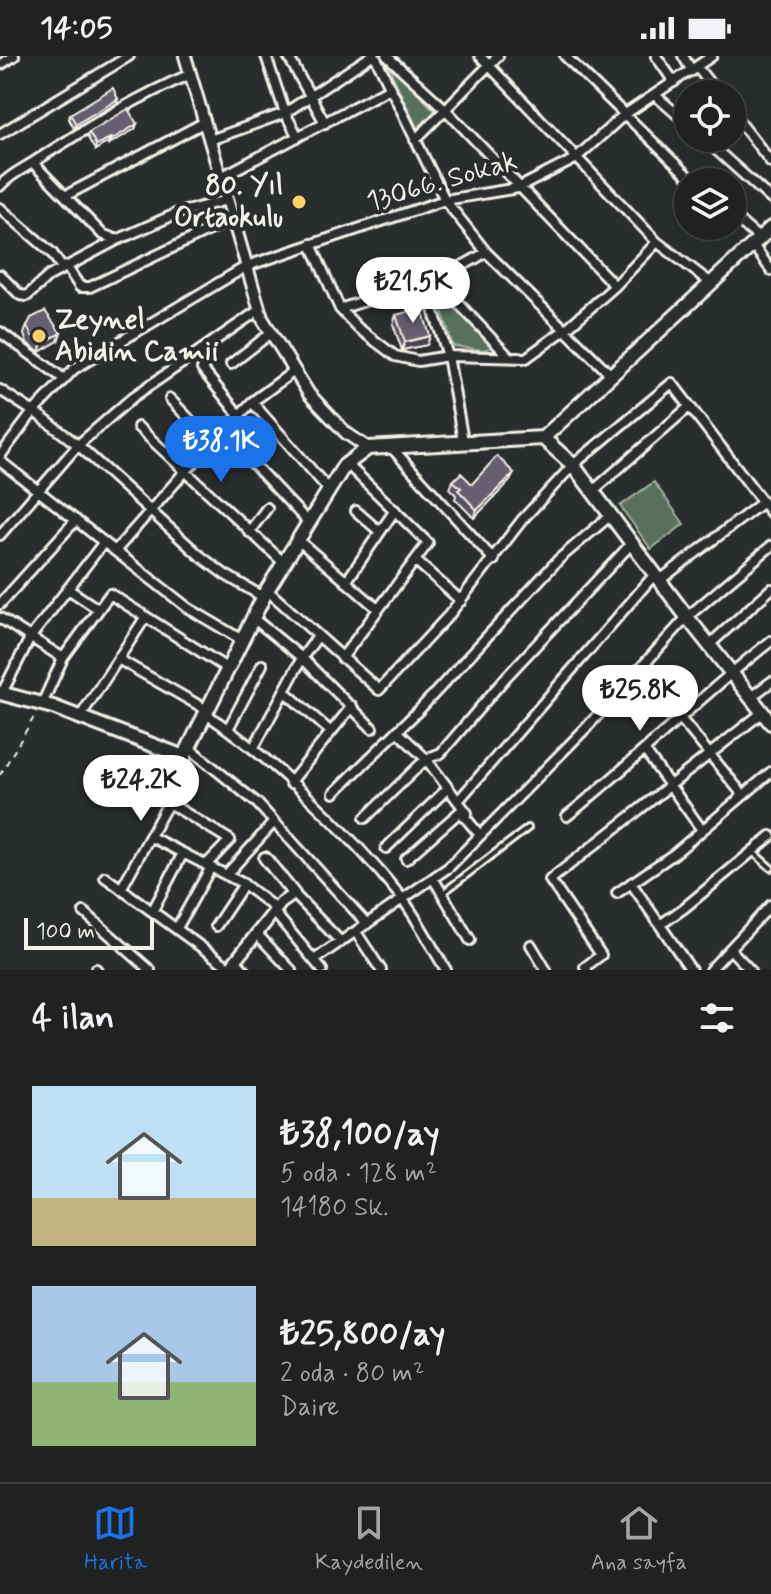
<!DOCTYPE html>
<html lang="tr">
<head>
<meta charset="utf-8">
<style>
  :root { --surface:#202222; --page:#282a2a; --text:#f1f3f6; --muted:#a2a4a5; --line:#3d3f40; --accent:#1a73e8 }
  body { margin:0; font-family:Mynerve,sans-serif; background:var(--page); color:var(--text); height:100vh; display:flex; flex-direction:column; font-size:30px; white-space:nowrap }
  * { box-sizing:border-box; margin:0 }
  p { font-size:26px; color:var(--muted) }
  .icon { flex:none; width:44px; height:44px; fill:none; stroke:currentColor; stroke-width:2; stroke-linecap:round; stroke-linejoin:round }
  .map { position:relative; height:914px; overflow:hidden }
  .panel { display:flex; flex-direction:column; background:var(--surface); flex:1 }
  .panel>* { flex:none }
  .controls { position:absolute; left:674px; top:24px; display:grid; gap:16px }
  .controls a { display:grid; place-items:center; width:72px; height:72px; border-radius:50%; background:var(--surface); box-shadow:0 8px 32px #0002,0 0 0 2px var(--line); font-size:40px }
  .scale { position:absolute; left:24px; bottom:20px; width:130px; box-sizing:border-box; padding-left:8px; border:4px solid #f4f1e8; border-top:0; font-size:22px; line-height:28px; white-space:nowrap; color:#f4f1e8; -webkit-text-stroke:6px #2a2d2e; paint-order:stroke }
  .price { position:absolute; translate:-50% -68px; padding:0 18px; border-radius:28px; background:#fff; color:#222; font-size:26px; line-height:52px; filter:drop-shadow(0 2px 4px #0008) }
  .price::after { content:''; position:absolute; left:50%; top:48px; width:24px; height:18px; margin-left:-12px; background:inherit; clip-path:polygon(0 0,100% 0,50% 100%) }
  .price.selected { background:var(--accent); color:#fff }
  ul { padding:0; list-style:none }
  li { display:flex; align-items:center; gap:24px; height:200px; padding:0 32px }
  li span { display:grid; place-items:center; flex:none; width:224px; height:160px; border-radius:0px; color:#555 }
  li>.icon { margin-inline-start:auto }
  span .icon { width:96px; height:96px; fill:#fffc; stroke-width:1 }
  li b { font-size:34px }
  h2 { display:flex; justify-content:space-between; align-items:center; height:96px; padding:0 32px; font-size:34px }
  .status { display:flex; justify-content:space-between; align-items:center; height:56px; padding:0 40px; background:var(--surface); direction:ltr }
  .status svg { height:22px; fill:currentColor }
  .dock { display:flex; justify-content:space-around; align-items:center; height:112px; border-top:2px solid var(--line); background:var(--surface); font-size:22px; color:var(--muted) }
  .dock a { display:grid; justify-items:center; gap:4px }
  .dock .selected { color:var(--accent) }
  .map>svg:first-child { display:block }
  .green { fill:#58705d; stroke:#a6b0a2; stroke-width:2 }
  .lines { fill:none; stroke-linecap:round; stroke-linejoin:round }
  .service-casing { stroke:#f4f1e8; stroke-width:10 }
  .minor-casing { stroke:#f4f1e8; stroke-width:14 }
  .tertiary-casing { stroke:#f4f1e8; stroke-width:16 }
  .secondary-casing { stroke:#f4f1e8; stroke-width:18 }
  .path { stroke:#f4f1e8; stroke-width:2; stroke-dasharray:6 6; stroke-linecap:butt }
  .service { stroke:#2a2d2e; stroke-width:4 }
  .minor { stroke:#2a2d2e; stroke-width:8 }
  .tertiary { stroke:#2a2d2e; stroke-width:10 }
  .secondary { stroke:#2a2d2e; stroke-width:12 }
  .wall { fill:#575160; stroke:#f4f1e8; stroke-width:2 }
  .shaded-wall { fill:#47424e; stroke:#f4f1e8; stroke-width:2 }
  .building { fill:#655e70; stroke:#f4f1e8; stroke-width:2 }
  .poi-dot { fill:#ffd166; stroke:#2a2d2e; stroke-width:3 }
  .labels { text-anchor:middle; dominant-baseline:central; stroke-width:8; stroke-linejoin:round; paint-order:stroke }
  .street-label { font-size:28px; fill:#f4f1e8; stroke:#2a2d2e }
  .poi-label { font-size:28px; font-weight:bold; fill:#f4f1e8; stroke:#2a2d2e; text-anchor:end }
</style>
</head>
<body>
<div class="status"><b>14:05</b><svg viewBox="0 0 49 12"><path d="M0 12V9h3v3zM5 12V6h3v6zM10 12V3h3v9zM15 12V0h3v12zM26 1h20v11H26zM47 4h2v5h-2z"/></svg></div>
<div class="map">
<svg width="771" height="914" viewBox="0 0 771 914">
  <rect width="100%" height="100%" fill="#2a2d2e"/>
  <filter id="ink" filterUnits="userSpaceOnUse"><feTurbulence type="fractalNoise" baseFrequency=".0125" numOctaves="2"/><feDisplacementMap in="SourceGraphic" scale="16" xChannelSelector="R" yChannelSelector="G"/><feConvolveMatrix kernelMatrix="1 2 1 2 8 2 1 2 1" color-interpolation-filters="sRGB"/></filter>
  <g filter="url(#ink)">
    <path class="green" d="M391,9L437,57L418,74L389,12Z
      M445,242L458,251L493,291L483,294L453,290L439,244Z
      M654,426L684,468L651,493L620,450Z"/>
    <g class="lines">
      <g class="service-casing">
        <path id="service" d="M754,797L771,812
          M444,836L528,772"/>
      </g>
      <g class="minor-casing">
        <path id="minor" d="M266,0L285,57L298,81
          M288,0L325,67
          M375,0L445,144L486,196L611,319
          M387,0L445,53L615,230
          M480,0L657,186L711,227
          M565,0L694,126
          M656,0L674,26
          M683,0L692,15
          M0,9L14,0
          M697,11L718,38
          M655,39L688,68
          M732,56L771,106
          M0,78L129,0
          M703,82L771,143
          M210,84L285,57L371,0
          M415,84L498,0
          M33,107L102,178L117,184L178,157L227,144
          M221,121L390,32
          M0,130C11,117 26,112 40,102C88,71 138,40 191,18
          M65,140L205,66
          M0,152L52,197L62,212
          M732,159L761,184
          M311,188L340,253L358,272L395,300L418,305L448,300L526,302L566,273L615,230L657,186
          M753,189L771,214
          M66,210L80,231H90L233,163
          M0,219L20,239L27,240L49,220L117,184
          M427,225L430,244L448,300L463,385
          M427,225L446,234L508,300
          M340,253C390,236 443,225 486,196
          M0,276L64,323
          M231,308L271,277
          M202,313L239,359
          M0,334L40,360L78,389L199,499L224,518L263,541
          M170,343L212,387
          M252,346L329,434
          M138,371L284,507
          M223,376L309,467
          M391,391L494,504
          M0,400L33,356L74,313L247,210L445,144L518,132L575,103L624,59L712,0
          M0,405L188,552L242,584
          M593,435L690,350
          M356,455L379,475
          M249,476L267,452
          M0,479L78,389L133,341L259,254
          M298,484L378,553
          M115,495L182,419L252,346L294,315
          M416,505L461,545
          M660,524L763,446
          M346,526L395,454
          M68,533L98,553
          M267,534L379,634L449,559L522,464L573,409L672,327L771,457
          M0,548L76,464
          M0,562L63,602
          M253,562L302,602L372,672
          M709,589L771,533
          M342,602L428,487L347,408
          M118,603L207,654
          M640,613L743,739
          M284,635L331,676
          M2,637L30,582L104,486
          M751,641L771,626
          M42,648L63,602L110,538L228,613
          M205,657C275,705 348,775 401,841C418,863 431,890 446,914
          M80,661L145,562
          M228,673L262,609
          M397,675L426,703L467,757L464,760L479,778
          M188,691L257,747L367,868
          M253,693L302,602L318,580
          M645,695L702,774
          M290,727L352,650
          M334,737L420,653L559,503L611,459
          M458,745L655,518
          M169,747L230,784L206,809
          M567,760C637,704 700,640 771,585
          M365,762L426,703L441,697L507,620L632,487
          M151,781L242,827L276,853
          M386,792L448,732
          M406,803L463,753
          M226,819L274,766
          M105,821L230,912
          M433,822L470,884
          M631,827L691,914
          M121,833L184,718L186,707L184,701
          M617,837L674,798L771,716
          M294,838L341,886
          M153,854L183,797
          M84,856L150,914
          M274,856L322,914
          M660,869L684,852L771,780
          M216,870L244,828
          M177,872L211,811
          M356,876L381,914
          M256,877L291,914
          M531,889L546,914
          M730,893L750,914
          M235,904L244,914
          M314,904L449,811L586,672L687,561L771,490
          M96,913L97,914
          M587,914L585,911L601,899L550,824L763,656
          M710,914L771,849"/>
      </g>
      <g class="tertiary-casing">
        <path id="tertiary" d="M185,0L262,262L309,338L346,377L368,392
          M228,914L281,847L294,838L265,802"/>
      </g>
      <g class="secondary-casing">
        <path id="secondary" d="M543,382L771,172
          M0,637L53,651L184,701L267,534L344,410L368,392L543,382L573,409L687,561L771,667"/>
      </g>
      <path class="path" d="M0,719L37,656"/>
      <use href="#service" class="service"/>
      <use href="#minor" class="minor"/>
      <use href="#tertiary" class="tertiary"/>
      <use href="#secondary" class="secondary"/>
    </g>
    <path class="wall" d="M117,47L74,72L69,63L70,58Z
      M137,68L135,73L109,88L108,86L95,94L87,80L89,76Z
      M396,259L430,280L427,289L402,294L393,268Z
      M27,270L58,285L39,296L27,287L24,278Z
      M514,417L510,425L474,462L455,443L456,439L450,433L453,425L472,428Z"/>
    <path class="shaded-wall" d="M118,43L117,47L74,72L76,68Z
      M137,68L135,73L109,88L111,84Z
      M110,82L108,86L95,94L96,89Z
      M61,277L58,285L39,296L42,287Z
      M430,280L427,289L402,294L405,286Z
      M514,417L510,425L474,462L477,454Z"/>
    <path class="building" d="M113,32L118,43L76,68L70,58Z
      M128,53L137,68L111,84L110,82L96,89L89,76Z
      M422,252L430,280L405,286L396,259Z
      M45,255L61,277L42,287L31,279L27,270L31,262Z
      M497,400L514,417L477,454L458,434L461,432L453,425L461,417L472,428Z"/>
  </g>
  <g class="poi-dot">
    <circle cx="299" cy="146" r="8"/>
    <circle cx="39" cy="280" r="8"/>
  </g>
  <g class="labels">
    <g class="street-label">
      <text transform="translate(442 126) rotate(-16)">13066. Sokak</text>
    </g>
    <g class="poi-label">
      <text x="283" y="130">80. Yıl<tspan x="283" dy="32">Ortaokulu</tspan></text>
      <text x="55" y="264" text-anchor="start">Zeynel<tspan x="55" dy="32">Abidin Camii</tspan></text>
    </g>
  </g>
</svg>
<div class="controls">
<a><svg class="icon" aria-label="locate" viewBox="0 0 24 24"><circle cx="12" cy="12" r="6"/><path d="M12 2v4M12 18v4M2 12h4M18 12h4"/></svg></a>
<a><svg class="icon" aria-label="layers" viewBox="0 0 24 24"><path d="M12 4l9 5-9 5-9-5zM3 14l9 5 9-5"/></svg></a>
</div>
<div class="scale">100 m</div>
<b class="price" style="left:413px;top:269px">₺21.5K</b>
<b class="price selected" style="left:221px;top:428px">₺38.1K</b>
<b class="price" style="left:640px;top:677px">₺25.8K</b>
<b class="price" style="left:141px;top:767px">₺24.2K</b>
</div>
<section class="panel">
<h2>4 ilan<svg class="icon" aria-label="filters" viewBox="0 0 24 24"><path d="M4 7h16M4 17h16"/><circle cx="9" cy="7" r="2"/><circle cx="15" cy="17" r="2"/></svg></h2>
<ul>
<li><span style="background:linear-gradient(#bfe0f5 70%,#c2b280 0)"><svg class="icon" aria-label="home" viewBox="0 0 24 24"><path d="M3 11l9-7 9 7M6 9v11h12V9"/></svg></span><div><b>₺38,100/ay</b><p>5 oda · 128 m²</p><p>14180 Sk.</p></div></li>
<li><span style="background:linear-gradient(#a9c7e8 60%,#8fb573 0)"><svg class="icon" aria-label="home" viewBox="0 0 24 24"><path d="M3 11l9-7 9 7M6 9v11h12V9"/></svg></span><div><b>₺25,800/ay</b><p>2 oda · 80 m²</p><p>Daire</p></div></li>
</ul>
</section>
<nav class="dock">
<a class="selected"><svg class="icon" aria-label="map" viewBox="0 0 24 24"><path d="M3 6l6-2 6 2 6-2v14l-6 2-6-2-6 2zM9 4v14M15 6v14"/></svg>Harita</a>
<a><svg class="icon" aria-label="saved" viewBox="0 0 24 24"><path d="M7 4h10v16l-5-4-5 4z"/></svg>Kaydedilen</a>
<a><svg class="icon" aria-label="home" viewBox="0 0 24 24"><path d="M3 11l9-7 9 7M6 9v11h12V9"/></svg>Ana sayfa</a>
</nav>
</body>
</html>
